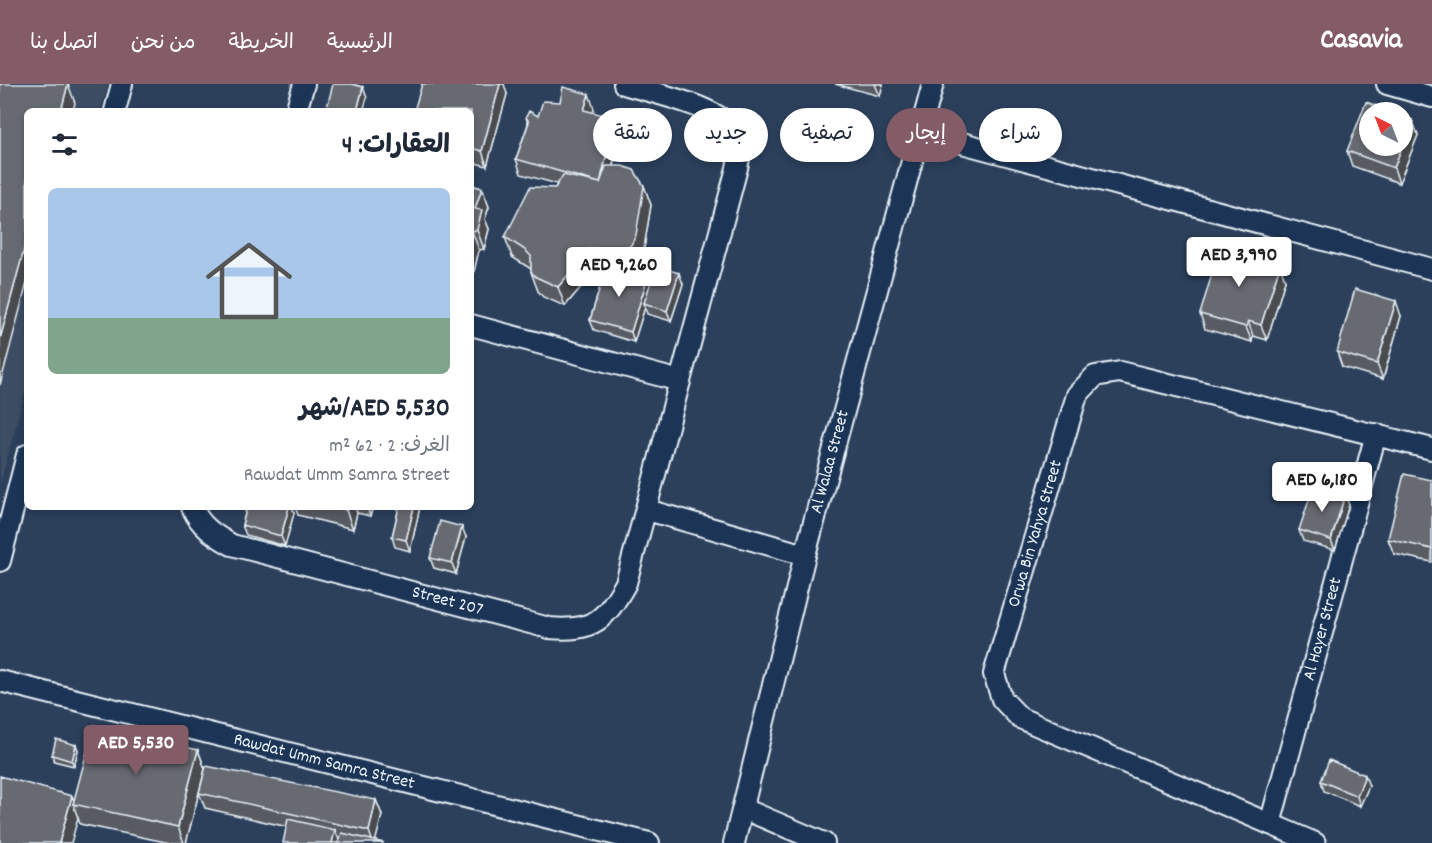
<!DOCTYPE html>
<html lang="ar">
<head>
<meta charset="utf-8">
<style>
  :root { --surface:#fff; --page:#f2f2f3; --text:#1f2937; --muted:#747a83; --line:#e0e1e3; --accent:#845c67 }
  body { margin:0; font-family:Dekko,"Playpen Sans Arabic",sans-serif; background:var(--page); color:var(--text); direction:rtl; height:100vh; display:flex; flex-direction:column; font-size:22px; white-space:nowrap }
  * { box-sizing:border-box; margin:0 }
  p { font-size:20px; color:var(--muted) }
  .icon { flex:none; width:33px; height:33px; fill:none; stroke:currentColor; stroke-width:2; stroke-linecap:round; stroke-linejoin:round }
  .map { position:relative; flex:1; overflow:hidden; direction:ltr }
  .drawer { position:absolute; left:24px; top:24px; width:450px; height:402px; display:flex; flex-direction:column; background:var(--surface); border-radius:9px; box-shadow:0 3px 9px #0003; direction:rtl }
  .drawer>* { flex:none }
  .guide { position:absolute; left:492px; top:24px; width:570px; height:54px; direction:rtl; display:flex; gap:12px }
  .needle { width:39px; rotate:318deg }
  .fabs { position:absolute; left:1359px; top:18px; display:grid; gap:12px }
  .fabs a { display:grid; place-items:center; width:54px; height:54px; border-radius:50%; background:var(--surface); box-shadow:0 3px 9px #0003; font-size:30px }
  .price { position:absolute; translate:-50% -51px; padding:0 14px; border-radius:6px; background:#fff; color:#222; font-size:20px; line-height:39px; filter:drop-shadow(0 2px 3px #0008) }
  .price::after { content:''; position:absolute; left:50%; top:36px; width:18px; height:14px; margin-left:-9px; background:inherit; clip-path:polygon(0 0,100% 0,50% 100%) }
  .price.on { background:var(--accent); color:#fff }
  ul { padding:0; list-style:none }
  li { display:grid; align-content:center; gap:12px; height:318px; padding:0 24px }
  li+li { border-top:2px solid var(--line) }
  li span { display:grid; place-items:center; height:186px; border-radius:9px; color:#555 }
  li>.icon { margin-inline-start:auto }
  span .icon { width:108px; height:108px; fill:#fffc; stroke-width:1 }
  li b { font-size:26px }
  h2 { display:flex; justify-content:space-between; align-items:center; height:72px; padding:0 24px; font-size:26px }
  .chip { padding:0 21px; border-radius:27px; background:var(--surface); box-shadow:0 3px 9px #0003; font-size:21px; line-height:54px }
  .chip.on { background:var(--accent); color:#fff }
  header { display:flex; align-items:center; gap:36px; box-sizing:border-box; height:84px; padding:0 30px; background:var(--accent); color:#fff }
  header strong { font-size:28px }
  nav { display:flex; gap:33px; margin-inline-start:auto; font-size:21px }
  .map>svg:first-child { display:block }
  .built { fill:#3e4d63 }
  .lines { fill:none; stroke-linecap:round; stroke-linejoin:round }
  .minor-casing { stroke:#e8f1f8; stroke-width:24 }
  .minor { stroke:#1d3557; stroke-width:20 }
  .wall { fill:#595c62; stroke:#e8f1f8; stroke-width:1.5 }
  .shaded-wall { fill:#494b50; stroke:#e8f1f8; stroke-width:1.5 }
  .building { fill:#686b72; stroke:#e8f1f8; stroke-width:1.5 }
  .labels { text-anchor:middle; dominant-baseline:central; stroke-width:4.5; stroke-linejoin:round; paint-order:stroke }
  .street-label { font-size:18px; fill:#e8f1f8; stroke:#1d3557 }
</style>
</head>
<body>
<header>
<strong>Casavia</strong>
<nav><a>الرئيسية</a><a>الخريطة</a><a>من نحن</a><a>اتصل بنا</a></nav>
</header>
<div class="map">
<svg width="1432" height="759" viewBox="0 0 1432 759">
  <rect width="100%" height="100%" fill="#2c405c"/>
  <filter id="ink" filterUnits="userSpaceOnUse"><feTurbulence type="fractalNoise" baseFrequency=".0167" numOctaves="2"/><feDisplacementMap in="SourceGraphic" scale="12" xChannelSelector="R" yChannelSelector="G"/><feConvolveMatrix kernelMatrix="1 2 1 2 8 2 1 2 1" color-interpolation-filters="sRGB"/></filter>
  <g filter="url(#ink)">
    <path class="built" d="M0,0H108L100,27H27V300L0,400Z"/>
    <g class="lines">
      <g class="minor-casing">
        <g id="minor">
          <path d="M1387,0L1432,13"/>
          <path d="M115,27L122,0"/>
          <path d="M296,27L304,0"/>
          <path d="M921,48L1432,185"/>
          <path d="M471,241L680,297"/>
          <path id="s1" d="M192,423C200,442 214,451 232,461L549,544C594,548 605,536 626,499L737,84C739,73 743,62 738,51C724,23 653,9 624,0"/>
          <path d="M647,426L805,471"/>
          <path d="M0,477L27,371"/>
          <path id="s2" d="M0,597L649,759"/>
          <path d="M744,725L824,759"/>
          <path id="s3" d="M1270,740L1376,350"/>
          <path id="s4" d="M734,759L805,471L933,0"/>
          <path id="s5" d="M1315,759L1020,634L1002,615L994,590L1077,311L1095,292L1120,288L1432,365"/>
        </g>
      </g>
      <use href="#minor" class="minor"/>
    </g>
    <path class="wall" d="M835,0H883L880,12Z
      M507,10L487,82L471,78V27Z
      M594,25L593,29L608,46L612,48L617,63L613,82L644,102L651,121L643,170L638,180L630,186H627L648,192L650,199L683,200L671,237L647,230L645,223L634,258L594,246L590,236L606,184H597L565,222L543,213L538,207L531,188V185L512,173L505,153L555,104L557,100L521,90L516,75L528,40L526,33Z
      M1412,36L1418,51L1399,99L1352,82L1347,67Z
      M471,101L482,104L489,123L485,135L489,145L484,165L479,166L471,200Z
      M1285,196L1267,256L1253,252L1252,258L1205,245L1200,230Z
      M1401,232L1383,295L1342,283L1337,268Z
      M1432,396V478L1394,470L1388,455Z
      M1345,411L1349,421L1335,466L1303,457L1299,446Z
      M247,423H292L294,429L285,462L246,451L242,441Z
      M295,423H373L370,432L357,429L353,445L298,431Z
      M399,423H420L410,467L395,463L392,453Z
      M466,453L456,490L434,484L430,474Z
      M76,661L78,666L74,682L54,677L52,671Z
      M198,666L205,685L186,759H170L80,740L78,734L0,759L74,717Z
      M1321,697L1369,702L1360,722L1324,707Z
      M199,709L376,716L382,731L375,757L340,755L205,724Z"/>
    <path class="shaded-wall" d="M68,0L75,19L73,27H61Z
      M500,0H504L507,10L487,82L482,67Z
      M875,0H883L880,12Z
      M363,3L367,14L363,27H357Z
      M589,10L594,25L590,41L584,26Z
      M603,31L608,46L602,42Z
      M1412,36L1418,51L1399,99L1394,84Z
      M612,48L617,63L605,114L600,99Z
      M644,102L651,121L643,170L638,180L630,186L623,167Z
      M482,104L489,123L485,135L489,145L484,165L477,146L475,125Z
      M472,147L479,166L471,200V152Z
      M27,154V199L0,301V255Z
      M590,165L597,184L565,222L558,203Z
      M1280,181L1285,196L1267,256L1261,241Z
      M679,189L683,200L671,237L667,227Z
      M648,192L651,203L644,219L645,223L634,258L631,248Z
      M1396,217L1401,232L1383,295L1377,280Z
      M1248,237L1253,252L1252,258L1246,243Z
      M1345,411L1349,421L1335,466L1331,456Z
      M289,423H292L294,429L285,462L281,452Z
      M347,423H355L357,429L353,445L346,426Z
      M367,423H373L370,432Z
      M414,423H420L410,467L406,456Z
      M462,443L466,453L456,490L452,479Z
      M76,661L78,666L74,682L72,677Z
      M198,666L205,685L186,759H184L178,743Z
      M1365,691L1369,702L1360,722L1357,712Z
      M72,712L76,721L73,720L78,734L71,759H59Z
      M376,716L382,731L375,759H373L369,747Z
      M335,746L339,756L338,759H332Z"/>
    <path class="building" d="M0,0H68L61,27H27V154L0,255Z
      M333,0H352L363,3L357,27H326Z
      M422,0H500L482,67L471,64V27H414Z
      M563,3L589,10L584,26L603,31L602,42L612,48L600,99L516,75L529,38L526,33L529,27L538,32L543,17L560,18Z
      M1366,18L1393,28H1370V62H1402V32L1412,36L1394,84L1347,67Z
      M606,82H622L634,86L644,102L636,151L631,161L623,167L590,165L558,203L536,193L531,188V172L525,166L505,153L530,103L555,104L563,91L600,99Z
      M471,101L482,104L475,125L482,126L477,146L472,147L471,152Z
      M1220,163L1280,181L1261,241L1248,237L1246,243L1200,230Z
      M607,180L648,192L631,248L590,236Z
      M656,182L679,189L667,227L644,219Z
      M1355,205L1396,217L1377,280L1337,268Z
      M1404,390L1432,396V465L1388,455Z
      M1314,401L1345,411L1331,456L1299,446Z
      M247,423H289L281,452L242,441Z
      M336,423H347L346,426Z
      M399,423H414L406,456L392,453Z
      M440,437L462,443L452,479L430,474Z
      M94,641L198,666L178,743L73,720Z
      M56,655L76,661L72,677L52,671Z
      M1329,676L1365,691L1357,712L1321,697Z
      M206,682L376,716L369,747L199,709Z
      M0,692L72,712L59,759H0Z
      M288,735L335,746L332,759H283Z
      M342,749L384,759H338Z"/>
  </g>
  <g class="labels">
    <g class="street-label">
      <text stroke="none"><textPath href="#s4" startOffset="393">Al Walaa Street</textPath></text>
      <text stroke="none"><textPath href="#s5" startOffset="519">Orwa Bin Yahya Street</textPath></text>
      <text stroke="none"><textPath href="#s1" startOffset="279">Street 207</textPath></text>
      <text stroke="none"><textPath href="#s3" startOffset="202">Al Hayer Street</textPath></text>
      <text stroke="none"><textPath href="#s2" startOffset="334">Rawdat Umm Samra Street</textPath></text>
    </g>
  </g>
</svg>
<div class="fabs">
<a><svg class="needle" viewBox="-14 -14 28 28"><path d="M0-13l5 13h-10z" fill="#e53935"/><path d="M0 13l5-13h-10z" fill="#747a83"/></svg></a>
</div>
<b class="price" style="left:1239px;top:204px">AED 3,990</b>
<b class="price" style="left:619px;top:214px">AED 9,260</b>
<b class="price" style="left:1322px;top:429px">AED 6,180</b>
<b class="price on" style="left:136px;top:692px">AED 5,530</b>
<div class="guide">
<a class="chip">شراء</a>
<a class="chip on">إيجار</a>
<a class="chip">تصفية</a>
<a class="chip">جديد</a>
<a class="chip">شقة</a>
</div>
<section class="drawer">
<h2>العقارات: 4<svg class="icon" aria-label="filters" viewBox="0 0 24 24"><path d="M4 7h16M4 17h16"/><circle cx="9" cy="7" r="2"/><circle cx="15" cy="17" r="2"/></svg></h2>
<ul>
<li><span style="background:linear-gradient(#a9c7e8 70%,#7fa58c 0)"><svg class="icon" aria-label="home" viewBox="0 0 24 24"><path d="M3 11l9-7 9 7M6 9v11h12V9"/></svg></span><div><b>AED 5,530/شهر</b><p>الغرف: 2 · 62 m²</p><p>Rawdat Umm Samra Street</p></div></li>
</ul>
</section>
</div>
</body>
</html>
